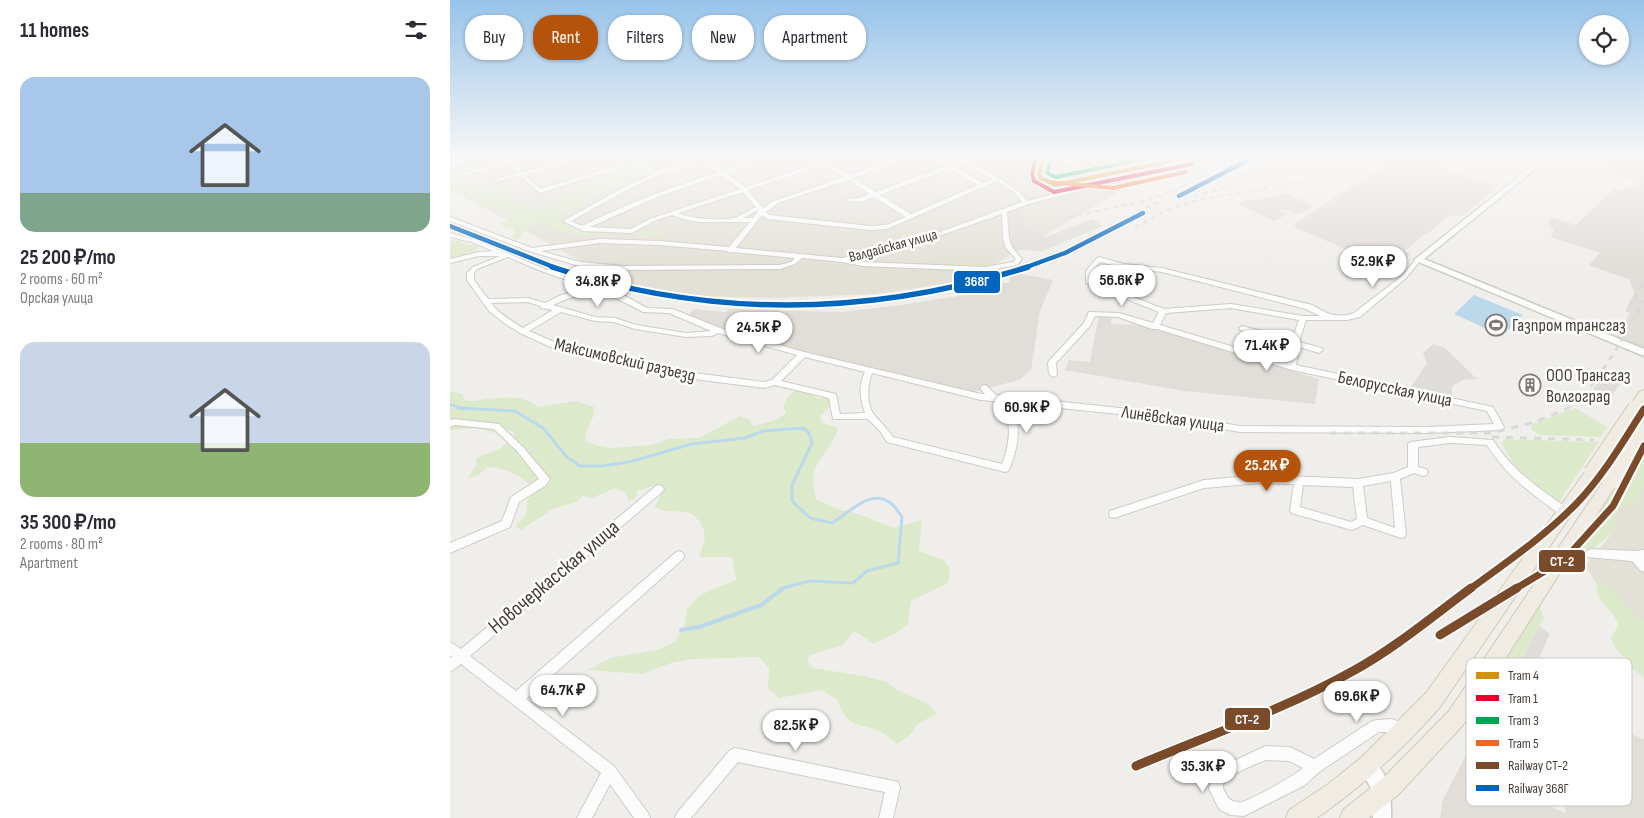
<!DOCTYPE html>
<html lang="en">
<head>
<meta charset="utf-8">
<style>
  :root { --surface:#fff; --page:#f7f7f7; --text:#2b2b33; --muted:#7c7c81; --accent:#b45309 }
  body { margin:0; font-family:"Sofia Sans Condensed",sans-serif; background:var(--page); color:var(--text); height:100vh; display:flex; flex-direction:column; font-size:19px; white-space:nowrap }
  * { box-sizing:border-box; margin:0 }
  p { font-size:16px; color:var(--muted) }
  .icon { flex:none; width:28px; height:28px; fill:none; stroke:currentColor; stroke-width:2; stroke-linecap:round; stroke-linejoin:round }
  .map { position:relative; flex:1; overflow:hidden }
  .sheet { display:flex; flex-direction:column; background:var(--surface); width:450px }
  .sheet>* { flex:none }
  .banner { position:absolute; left:15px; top:15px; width:475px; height:45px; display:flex; gap:10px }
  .fabs { position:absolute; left:1129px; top:15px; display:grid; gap:10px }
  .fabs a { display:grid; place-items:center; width:50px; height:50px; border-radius:50%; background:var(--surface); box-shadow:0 1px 4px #0004; font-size:25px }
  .price { position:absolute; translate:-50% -42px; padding:0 11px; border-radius:18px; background:#fff; color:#222; font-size:16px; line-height:32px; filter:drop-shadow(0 1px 2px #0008) }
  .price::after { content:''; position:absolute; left:50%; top:30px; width:15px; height:11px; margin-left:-8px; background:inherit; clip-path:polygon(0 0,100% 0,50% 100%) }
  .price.on { background:var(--accent); color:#fff }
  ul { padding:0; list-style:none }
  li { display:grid; align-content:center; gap:10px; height:265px; padding:0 20px }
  li span { display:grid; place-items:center; height:155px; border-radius:15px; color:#555 }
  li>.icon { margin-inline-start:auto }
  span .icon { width:90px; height:90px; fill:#fffc; stroke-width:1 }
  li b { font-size:21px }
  h2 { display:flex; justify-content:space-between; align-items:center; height:60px; padding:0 20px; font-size:21px }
  .tag { padding:0 18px; border-radius:20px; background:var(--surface); box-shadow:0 1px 4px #0004; font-size:18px; line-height:45px }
  .tag.on { background:var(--accent); color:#fff }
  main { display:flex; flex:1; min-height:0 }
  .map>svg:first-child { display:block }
  .residential { fill:#e3e0d7 }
  .industrial { fill:#e1ded9 }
  .green { fill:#dde9cb }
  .parking { fill:#dfddd9 }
  .water { fill:#bcd9ec }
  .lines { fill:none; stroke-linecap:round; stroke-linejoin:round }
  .stream-far2 { stroke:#bcd9ec; stroke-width:2.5 }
  .stream-far1 { stroke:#bcd9ec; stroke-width:3 }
  .stream { stroke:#bcd9ec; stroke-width:4 }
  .minor-casing { stroke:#ceccc7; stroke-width:2 }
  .tertiary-casing { stroke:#ceccc7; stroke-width:3 }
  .primary-casing { stroke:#d2cab8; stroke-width:2 }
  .minor { fill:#fdfcfc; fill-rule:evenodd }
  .tertiary { fill:#fdfcfc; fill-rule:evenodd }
  .primary { fill:#f0ece4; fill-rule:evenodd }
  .tram { stroke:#d9d9d8; stroke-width:1 }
  .rail-far2 { stroke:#d9d9d8; stroke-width:2; stroke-dasharray:4.5 4.5; stroke-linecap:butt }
  .rail-far1 { stroke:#d9d9d8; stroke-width:2.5; stroke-dasharray:5.5 5.5; stroke-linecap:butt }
  .rail { stroke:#d9d9d8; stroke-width:3; stroke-dasharray:7 7; stroke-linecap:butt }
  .primary-bridge-far1-casing { stroke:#d2cab8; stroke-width:14; stroke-linecap:butt }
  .primary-bridge-casing { stroke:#d2cab8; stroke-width:18; stroke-linecap:butt }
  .primary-bridge-far1 { stroke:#f0ece4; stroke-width:12 }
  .primary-bridge { stroke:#f0ece4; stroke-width:16 }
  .rail-1-far1-casing { stroke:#fff; stroke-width:11 }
  .rail-1-casing { stroke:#fff; stroke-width:12 }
  .rail-2-far1-casing { stroke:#fff; stroke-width:7 }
  .rail-2-casing { stroke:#fff; stroke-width:9 }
  .rail-1-far1 { stroke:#7a4b2a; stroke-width:7 }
  .rail-1 { stroke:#7a4b2a; stroke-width:9 }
  .rail-2-far1 { stroke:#0065bd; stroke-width:4.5 }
  .rail-2 { stroke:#0065bd; stroke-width:5.5 }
  .tram-1-casing { stroke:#fff; stroke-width:6 }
  .tram-2-casing { stroke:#fff; stroke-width:6 }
  .tram-3-casing { stroke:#fff; stroke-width:6 }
  .tram-4-casing { stroke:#fff; stroke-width:6 }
  .tram-1 { stroke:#d3910b; stroke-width:4 }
  .tram-2 { stroke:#e4002b; stroke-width:4 }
  .tram-3 { stroke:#00a651; stroke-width:4 }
  .tram-4 { stroke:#f26522; stroke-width:4 }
  .labels { text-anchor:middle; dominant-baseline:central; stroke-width:5; stroke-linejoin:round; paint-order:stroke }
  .far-street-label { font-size:15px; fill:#453f36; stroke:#fff }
  .poi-label { font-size:18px; fill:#453f36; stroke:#fff; text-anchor:start }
  .street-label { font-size:18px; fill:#453f36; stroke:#fff }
  .near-street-label { font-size:21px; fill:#453f36; stroke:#fff }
  .key { fill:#fff; stroke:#c7c5c3; stroke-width:1 }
  .key-label { font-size:14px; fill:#453f36 }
  .line-badge { stroke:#fff; stroke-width:2 }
  .badge-label { font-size:14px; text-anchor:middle; font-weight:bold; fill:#fff }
</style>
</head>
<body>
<main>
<section class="sheet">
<h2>11 homes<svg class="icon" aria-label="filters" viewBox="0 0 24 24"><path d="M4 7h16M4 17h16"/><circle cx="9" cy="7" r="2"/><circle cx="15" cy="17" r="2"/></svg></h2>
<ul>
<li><span style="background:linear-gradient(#a9c7e8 75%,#7fa58c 0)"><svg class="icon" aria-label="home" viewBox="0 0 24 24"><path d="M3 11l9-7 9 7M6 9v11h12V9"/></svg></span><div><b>25 200 ₽/mo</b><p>2 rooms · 60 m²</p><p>Орская улица</p></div></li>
<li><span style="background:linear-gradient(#c9d6e8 65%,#8fb573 0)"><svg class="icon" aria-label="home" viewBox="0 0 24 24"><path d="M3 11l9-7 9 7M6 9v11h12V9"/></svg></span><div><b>35 300 ₽/mo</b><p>2 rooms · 80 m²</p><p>Apartment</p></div></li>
</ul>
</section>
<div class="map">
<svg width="1194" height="818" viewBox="0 0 1194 818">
  <rect width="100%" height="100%" fill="#f0eeea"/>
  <path class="residential" d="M0,157H728L523,277L493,284L428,294L320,298L242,296L174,285L0,189Z
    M1194,484V654L1135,566L1164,531L1167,509L1187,502Z"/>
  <path class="industrial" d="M959,157L984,163L987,162L996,165L993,168L1049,186L1012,216L1001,215L977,234H975L955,251L961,254L943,269L846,228L847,227L843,225L937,164Z
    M1127,157H1194V350L1166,338L1180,313L1175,311L1184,293L1180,280L1139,265L1150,253L1101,237L1104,230L1099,226L1100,217L1126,225L1164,188L1173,191L1178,187L1182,188L1188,182L1161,173V166Z
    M835,193L864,206L849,215L832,209L830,211L837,214L825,221L787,204L794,200H808Z
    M571,212L578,227L596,237L642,219L653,226L592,251L565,250L562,248L559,213Z
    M571,274L603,280L590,311L581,370L569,380L520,393L275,332L236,318L244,309L276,312L279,309L391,312L451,305L515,295L535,283H559L561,276Z
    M649,315L662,316L661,324L692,325L843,369L842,371L869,379L865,404L734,391L615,370L619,360L640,362Z
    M1121,711L1194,739V818H990L993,799L1019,750L1067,779L1066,789L1115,813Z"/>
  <path class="green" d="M22,157H33L16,169L20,173L4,182L29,191L59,186L63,190L52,198L67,201L66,204L84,205L82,208C85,208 87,210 89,211C96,213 127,191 137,187L138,184L183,166L190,158L206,157L207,160L194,169L198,173L179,175L170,182H179L178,185L140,196C135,206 121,205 112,211L107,219L135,232L148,227L182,232L208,231L215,235L209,237L193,234H127L103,229L95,222L75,228L68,240H65L61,236L65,233L64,229L48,224L63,219L58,208L43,209L28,204L27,199L0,192V176L22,163L18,162Z
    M8,240L18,245H29C25,256 10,254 0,258V241Z
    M346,390L361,394L366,398H382L380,407L370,416L372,423L388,428C378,460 356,459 366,499L387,509L411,515L443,528L472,520L469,551L494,560L500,569L498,583L461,601L458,624L446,633L424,644L404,631L393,645L360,655L357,661L363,668L414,676L437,682L447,690L478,704L487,714L467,724L461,734L447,744C442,740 437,735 431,732C407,720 399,732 387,699L371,690L329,698L318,688L319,668L309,657L243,659L221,663L192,674L138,670L160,658L207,650L225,642L235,624L237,609L250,595L286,580L282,557H249C254,543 258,537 251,524C238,502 220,519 205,506L214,489L208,485L187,491V496L179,502L175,492L165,488L142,498L133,496L126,502L103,509L71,530L66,525L76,515L77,501L86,491C73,476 57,468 37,467L28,475L18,478L27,464L26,458L51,448L65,435L63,432L58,429L43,433L28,428L0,430V391L12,394L15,400L21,401C43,399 70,392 88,407L126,401L144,407C146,420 134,428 136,441L145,445L162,448L202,445L218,439L249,438L290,416L300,420L303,426L326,420L336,413L333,406L337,398Z
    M1125,408L1157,427L1151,437L1090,435L1082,430L1081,425Z
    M1194,438V484L1187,502L1167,509L1164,531L1141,551L1126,543Z
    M1054,439L1149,442L1109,502C1086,485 1062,469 1052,443Z
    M1150,583C1163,586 1166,592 1173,603C1178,610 1187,616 1194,622V678L1179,665L1176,657C1168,655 1164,646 1161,638L1169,624C1162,610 1148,603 1146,588Z
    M1089,606L1094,618L1071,659L1061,668L1051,666Z"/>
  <path class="parking" d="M1020,180L1044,188L1029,200L1003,192Z
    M983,344L995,348L1027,379L1013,380L1002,386V397L961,387L977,363L973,353Z
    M1156,370L1174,378L1161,397L1143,389Z
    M1089,626L1100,634L1085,667L1072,659Z"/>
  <path class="water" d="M1024,295L1073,315L1052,336L1004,314Z"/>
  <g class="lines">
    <path class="stream-far2" d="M0,405L19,409"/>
    <path class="stream-far1" d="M8,408L65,411L93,428L117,457L130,466H152L179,462L242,444L295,438L313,431L353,428L359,433L362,443L342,485V501L360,518L382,523C398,514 419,489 439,502C445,505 448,512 452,517L448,563L417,571L403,583L359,581L330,589"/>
    <path class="stream" d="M231,630L249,627L311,605L334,588"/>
    <g class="minor-casing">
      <path id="minor" d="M14,157H21L8,166H4V164Z
        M50,157H56L59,159L66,157H75L61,162L73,172L127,157H136L75,175L91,189L176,163L181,164L90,193L70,176L44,182V180L68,173L57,163L18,175L15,173L54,161Z
        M247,157H263L257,160L273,171L316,157H325L276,173L295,187L371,162L363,157H370L376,161L386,157H395L379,163L399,175L454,157H462L403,178L426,192L495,166L480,157H487L500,165L521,157H529L518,162C539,173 562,182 577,201L705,169L740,157H749L709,171L578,204L557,212L559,239L562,247L572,259L567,265L535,271L413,266L392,262L352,258L345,264L330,269L172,270L129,266L79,251L0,221V217L82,248L150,239L210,241L279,247L300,222H249L237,220L222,215L204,221L182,233L133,231L113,221L173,188L207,172L249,159ZM252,161L268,172C221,187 176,204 132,226L121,221L177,190L211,174ZM513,164L542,179L533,183L504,167ZM374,165L394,177L324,201L313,208L298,190ZM500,169L528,185L461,214L430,195ZM271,175L290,189L200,219L181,229L140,227L205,198ZM398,180L420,194L409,198L398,199V201L410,202L424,197L456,217L436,225L420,226L319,215L316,212L328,203ZM547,181L565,193L572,202L479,236L392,258L286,248L312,215L317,219L420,230L437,229ZM293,192L306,207C299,210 291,216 284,218C274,221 238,219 228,213ZM308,210L303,218H293ZM552,214L553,239L556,248L566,259L563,262L535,267L413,262L401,260L483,238ZM150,243L210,245L277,251L280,253L283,252L345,258L341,262L330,265L172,266L130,262L91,251Z
        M604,157H612L636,169L631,170Z
        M0,233L26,240L95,269L166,291L197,308L223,309L270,328L354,352L531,394H535L530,388L534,385L537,386L546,395L708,412L790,426L978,427L1044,424L1037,411L842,370L707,329H702L668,317L645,316L640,326L606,363L607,374L606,376L603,377L599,374L598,363L599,361L634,323L639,312L669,313L703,323L709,312L636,283V271L647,258L649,257L674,264L712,268L862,305C878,314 886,319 904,313L952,276L966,259L968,258L971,260L956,278L910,317L897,320H856L849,342L872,348L873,350L869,353L849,347L846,365L1043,407L1054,427L1053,429L1050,430L978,433L790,432L708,418L562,403C571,428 569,443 560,468L558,471L555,472L437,442L430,431L418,419H383L379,398L325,385L314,388L252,380L176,367L105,349L70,333L54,323L39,311L17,280V273L23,267L50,256H29L0,263V259L29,252L43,251L22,242L0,237ZM58,257L91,271L140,288L111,295L95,303L78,298L38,299L24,280V273L27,269ZM650,262L674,268L712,272L856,309L870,316H853L781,304L714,309L642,281V271ZM146,290L160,295L193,312L219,313L261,331L236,333L186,325L165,318L145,317L103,305L117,299ZM78,302L90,306L91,308L103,310L73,328C62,321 49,314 41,303ZM781,308L849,320L842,340L793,326L789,328L790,330L841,344L838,363L710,325L716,313ZM111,312L145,321L164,322L185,329L236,337L262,336L268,333L347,355L322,380L314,382L252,374L176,361L111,345L79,331ZM355,357L415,372C408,386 410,398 415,413L390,414L386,394L331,381ZM422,373L531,400L553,402C561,426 561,440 552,464L443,437C438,429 431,423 425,416C416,405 417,386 422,373Z
        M4,419L49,424L73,447L100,479L95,486L69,502L60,527L0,553V543L52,521L61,497L89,479L67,451L44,429L5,425L0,427V420Z
        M1000,437L1043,440C1062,470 1089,489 1119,509L1120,512L1119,515L1115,516L1111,515C1083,495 1056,476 1037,445L1000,443L968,447V467L976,469L978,472L976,475L973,476L964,473L950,479L956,534L955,537L951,538L913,525L902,530L841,513L840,510L844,484L811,483L754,488L664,518L660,517L659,514L660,511L754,480L811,475L908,479L944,473L958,467V444L960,442ZM941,481L945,528L917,518L913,486ZM853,485L903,487L907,519L901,522L850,507Z
        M209,485L212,486L214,489L212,492L20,656L66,691L225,553L229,551L233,553L234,556L233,559L76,699L164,766L198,813L200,818H184L160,784L142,818H127L151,773L11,664L0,672V658L2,657L0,655V642L11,649L206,486Z
        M1141,549L1185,551L1194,550V572L1190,570L1182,561L1137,557L1136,554L1137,551Z
        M942,719L958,725L960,730L958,735L953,737L942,732H929L869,772L855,785L794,816L780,815L769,809L759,789L762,777L770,767L816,746L840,747L864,759L922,721L927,720ZM816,760L839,761L853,768C845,775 800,801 791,802C785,802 780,801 777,796C776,793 772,789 773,785C776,775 806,764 816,760Z
        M285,748L448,782L450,787L443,818H429L435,792L288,762L241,818H225L227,813L280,750Z"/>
    </g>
    <g class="tertiary-casing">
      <path id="tertiary" d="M1093,157H1100L974,259L1194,349V356L964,260Z
        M917,757C938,766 942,798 941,818H923L922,790L908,766L911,760Z"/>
    </g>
    <g class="primary-casing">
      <path id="primary" d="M1194,390V406L1192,409H1182L1180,406L1189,392Z
        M1142,467L1147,469L1150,473L1147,477L990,707C955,747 917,782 874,813L867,818H836L839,810L877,785L912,757L976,693L1137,469Z
        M1161,475L1166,477L1169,481L1166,485L1013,725L948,795L919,818H890L893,810L932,779L999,711L1156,477Z"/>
    </g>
    <use href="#minor" class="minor"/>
    <use href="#tertiary" class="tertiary"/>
    <use href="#primary" class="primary"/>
    <path class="tram" d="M589,174L597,167
      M624,182L632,177L628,169"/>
    <path class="rail-far2" d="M861,165L882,157
      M783,179L838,157
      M745,196L793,182L933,157
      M688,212L708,202
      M619,217L699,200L727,189L789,157
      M685,227L717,210L745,201L901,173"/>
    <path class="rail-far1" d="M1187,300L1186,295L1194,282
      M1116,409C1142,397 1180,326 1194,300"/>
    <path class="rail" d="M880,433H1042L1085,422L1119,408
      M1042,437L1144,440"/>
    <g class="primary-bridge-far1-casing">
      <path id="primary-bridge-far1" d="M1185,409L1187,406"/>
    </g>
    <g class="primary-bridge-casing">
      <path id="primary-bridge" d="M1142,473L1186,408
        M1161,481L1194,428"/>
    </g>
    <use href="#primary-bridge-far1" class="primary-bridge-far1"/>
    <use href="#primary-bridge" class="primary-bridge"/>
    <g class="rail-1-far1-casing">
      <path id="rail-1-far1" d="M1020,589C1057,562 1095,536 1127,503C1154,475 1173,441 1194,409
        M1065,589L1115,559L1163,506L1194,446"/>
    </g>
    <g class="rail-1-casing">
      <path id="rail-1" d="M990,635L1067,588
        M686,766C757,736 835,709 903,671C945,648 983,616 1021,588"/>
    </g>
    <g class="rail-2-far1-casing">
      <path id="rail-2-far1" d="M729,196L804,157
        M0,226L106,268
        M574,268L615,253L693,213"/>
    </g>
    <g class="rail-2-casing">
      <path id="rail-2" d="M102,267C260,319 420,316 578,267"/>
    </g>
    <use href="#rail-1-far1" class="rail-1-far1"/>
    <use href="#rail-1" class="rail-1"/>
    <use href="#rail-2-far1" class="rail-2-far1"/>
    <use href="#rail-2" class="rail-2"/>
    <g class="tram-1-casing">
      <path id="tram-1" d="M594,157L589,174L591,178L605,185L740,157"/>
    </g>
    <g class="tram-2-casing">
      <path id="tram-2" d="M586,157L582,173L584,181L604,192L742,164"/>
    </g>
    <g class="tram-3-casing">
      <path id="tram-3" d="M601,159L597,173L606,177L703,157"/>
    </g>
    <g class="tram-4-casing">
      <path id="tram-4" d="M599,182L663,188L736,172"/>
    </g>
    <use href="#tram-1" class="tram-1"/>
    <use href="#tram-2" class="tram-2"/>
    <use href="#tram-3" class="tram-3"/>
    <use href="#tram-4" class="tram-4"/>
  </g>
  <linearGradient id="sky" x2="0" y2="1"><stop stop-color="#96c3ea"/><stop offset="0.58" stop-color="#f8f7f6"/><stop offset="1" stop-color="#f8f7f6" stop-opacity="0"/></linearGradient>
  <rect width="1194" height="272" fill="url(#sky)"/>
  <defs>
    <g id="stadium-ring" transform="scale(1.125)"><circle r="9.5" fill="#fff" stroke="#817c75" stroke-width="1.5"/><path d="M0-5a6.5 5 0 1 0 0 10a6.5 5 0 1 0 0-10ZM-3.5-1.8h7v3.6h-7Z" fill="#817c75"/></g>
    <g id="building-ring" transform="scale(1.125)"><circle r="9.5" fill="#fff" stroke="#817c75" stroke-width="1.5"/><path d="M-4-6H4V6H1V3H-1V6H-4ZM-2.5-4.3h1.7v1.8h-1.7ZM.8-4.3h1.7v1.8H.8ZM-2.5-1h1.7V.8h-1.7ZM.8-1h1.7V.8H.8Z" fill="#817c75"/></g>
  </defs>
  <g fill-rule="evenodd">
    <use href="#stadium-ring" x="1046" y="325"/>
    <use href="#building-ring" x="1080" y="385"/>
  </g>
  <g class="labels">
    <g class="far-street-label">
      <text transform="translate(443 246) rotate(-15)">Валдайская улица</text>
    </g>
    <g class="poi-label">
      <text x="1062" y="325">Газпром трансгаз</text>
      <text x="1096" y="375">ООО Трансгаз<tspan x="1096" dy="21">Волгоград</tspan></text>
    </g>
    <g class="street-label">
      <text transform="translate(175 360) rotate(13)">Максимовский разъезд</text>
      <text transform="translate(945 389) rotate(12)">Белорусская улица</text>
      <text transform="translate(723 419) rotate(8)">Линёвская улица</text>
    </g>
    <g class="near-street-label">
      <text transform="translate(104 577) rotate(-40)">Новочеркасская улица</text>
    </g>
  </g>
  <rect x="1016" y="658" width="166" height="148" rx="8" class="key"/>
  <rect x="1026" y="672" width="23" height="7" fill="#d3910b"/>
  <rect x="1026" y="695" width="23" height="6" fill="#e4002b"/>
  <rect x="1026" y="717" width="23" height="7" fill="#00a651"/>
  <rect x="1026" y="740" width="23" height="6" fill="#f26522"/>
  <rect x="1026" y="762" width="23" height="7" fill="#7a4b2a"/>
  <rect x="1026" y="785" width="23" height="6" fill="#0065bd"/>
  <g class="key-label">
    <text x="1058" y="680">Tram 4</text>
    <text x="1058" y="703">Tram 1</text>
    <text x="1058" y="725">Tram 3</text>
    <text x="1058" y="748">Tram 5</text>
    <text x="1058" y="770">Railway СТ-2</text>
    <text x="1058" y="793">Railway 368Г</text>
  </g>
  <g class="line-badge">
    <rect x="503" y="270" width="48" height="24" rx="5" fill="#0065bd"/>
    <rect x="1088" y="549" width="48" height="24" rx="5" fill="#7a4b2a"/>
    <rect x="774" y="707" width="47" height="24" rx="5" fill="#7a4b2a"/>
  </g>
  <g class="badge-label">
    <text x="527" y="286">368Г</text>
    <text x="1112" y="566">СТ-2</text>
    <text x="797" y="724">СТ-2</text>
  </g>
</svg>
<div class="fabs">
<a><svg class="icon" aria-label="locate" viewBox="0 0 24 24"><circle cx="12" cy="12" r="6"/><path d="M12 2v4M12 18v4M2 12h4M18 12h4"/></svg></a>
</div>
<b class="price" style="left:923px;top:288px">52.9K ₽</b>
<b class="price" style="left:672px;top:307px">56.6K ₽</b>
<b class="price" style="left:148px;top:308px">34.8K ₽</b>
<b class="price" style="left:309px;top:354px">24.5K ₽</b>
<b class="price" style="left:817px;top:372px">71.4K ₽</b>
<b class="price" style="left:577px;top:434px">60.9K ₽</b>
<b class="price on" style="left:817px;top:492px">25.2K ₽</b>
<b class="price" style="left:113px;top:717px">64.7K ₽</b>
<b class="price" style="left:907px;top:723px">69.6K ₽</b>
<b class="price" style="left:346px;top:752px">82.5K ₽</b>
<b class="price" style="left:753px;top:793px">35.3K ₽</b>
<div class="banner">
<a class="tag">Buy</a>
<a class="tag on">Rent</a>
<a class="tag">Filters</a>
<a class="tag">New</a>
<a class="tag">Apartment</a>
</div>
</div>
</main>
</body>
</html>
